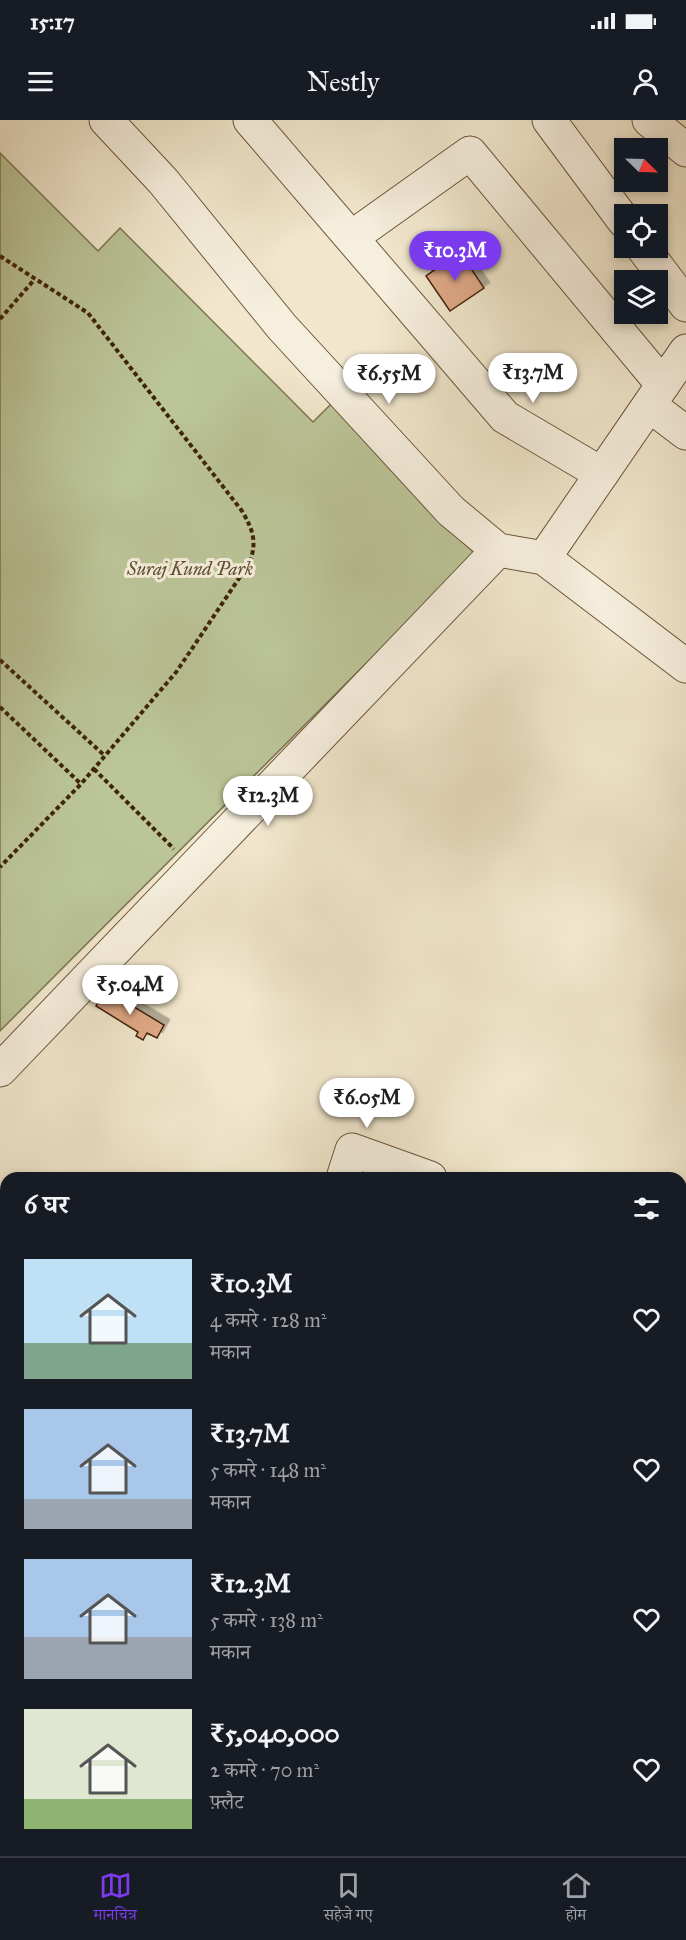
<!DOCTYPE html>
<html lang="hi">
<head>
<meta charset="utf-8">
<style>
  :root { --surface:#171b24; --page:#242831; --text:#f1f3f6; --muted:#9ea1a6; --line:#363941; --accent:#7c3aed }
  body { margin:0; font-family:"IM FELL Great Primer","Noto Serif Devanagari",serif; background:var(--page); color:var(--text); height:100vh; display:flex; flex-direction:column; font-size:22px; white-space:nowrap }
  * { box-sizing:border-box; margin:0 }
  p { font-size:20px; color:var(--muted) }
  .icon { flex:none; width:33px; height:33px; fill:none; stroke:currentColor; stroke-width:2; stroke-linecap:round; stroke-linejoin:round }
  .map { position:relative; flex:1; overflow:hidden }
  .details { position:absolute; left:0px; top:1052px; width:687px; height:686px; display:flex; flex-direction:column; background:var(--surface); border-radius:18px 18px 0 0; box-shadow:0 3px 9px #0003 }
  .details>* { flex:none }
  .needle { width:39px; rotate:113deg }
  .fabs { position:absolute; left:614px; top:18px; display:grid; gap:12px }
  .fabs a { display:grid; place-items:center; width:54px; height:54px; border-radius:0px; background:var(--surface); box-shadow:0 3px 9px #0003; font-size:30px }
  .price { position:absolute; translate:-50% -51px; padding:0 14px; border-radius:21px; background:#fff; color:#222; font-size:20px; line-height:39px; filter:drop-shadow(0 2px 3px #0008) }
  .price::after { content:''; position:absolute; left:50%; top:36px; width:18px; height:14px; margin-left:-9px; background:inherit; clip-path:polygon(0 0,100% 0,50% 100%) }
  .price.on { background:var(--accent); color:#fff }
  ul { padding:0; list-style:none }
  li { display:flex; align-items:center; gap:18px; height:150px; padding:0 24px }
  li span { display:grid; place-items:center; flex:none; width:168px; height:120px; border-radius:0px; color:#555 }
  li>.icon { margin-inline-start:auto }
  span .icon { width:72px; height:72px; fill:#fffc; stroke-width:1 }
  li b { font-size:26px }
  h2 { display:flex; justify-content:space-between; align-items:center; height:72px; padding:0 24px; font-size:26px }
  .status { display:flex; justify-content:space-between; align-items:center; height:42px; padding:0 30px; background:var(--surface); direction:ltr }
  .status svg { height:16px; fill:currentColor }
  header { display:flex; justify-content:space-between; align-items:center; height:78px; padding:0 24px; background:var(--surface); font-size:27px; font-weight:600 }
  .menu { display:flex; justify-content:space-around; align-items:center; height:84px; border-top:2px solid var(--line); background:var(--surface); font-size:16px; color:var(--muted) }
  .menu a { display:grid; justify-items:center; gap:3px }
  .menu .on { color:var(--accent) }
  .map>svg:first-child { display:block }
  .green { fill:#bbc598; stroke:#7d7452; stroke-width:1.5 }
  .building { fill:#dfa886; stroke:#3f240b; stroke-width:1.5; filter:url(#shadow) }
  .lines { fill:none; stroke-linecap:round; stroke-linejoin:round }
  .minor-casing { stroke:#6c553c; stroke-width:35 }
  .path { stroke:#3f240b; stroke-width:4; stroke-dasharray:4.5 3; stroke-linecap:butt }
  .minor { stroke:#f6efde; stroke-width:33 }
  .labels { text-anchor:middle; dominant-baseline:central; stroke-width:6; stroke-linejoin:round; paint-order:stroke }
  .park-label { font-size:18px; font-style:italic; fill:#5e4c2e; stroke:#f6efde }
</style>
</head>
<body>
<div class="status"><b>15:17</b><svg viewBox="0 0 49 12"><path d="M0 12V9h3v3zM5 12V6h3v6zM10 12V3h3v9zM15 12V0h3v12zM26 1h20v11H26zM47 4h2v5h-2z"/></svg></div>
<header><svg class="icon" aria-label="menu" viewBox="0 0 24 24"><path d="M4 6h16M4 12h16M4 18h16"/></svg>Nestly<svg class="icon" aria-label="person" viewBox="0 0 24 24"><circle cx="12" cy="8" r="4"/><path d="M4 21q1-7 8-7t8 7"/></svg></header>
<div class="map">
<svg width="686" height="1736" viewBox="0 0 686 1736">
  <defs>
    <filter id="shadow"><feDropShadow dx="5.5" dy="-5.5" stdDeviation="0" flood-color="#0004"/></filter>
  </defs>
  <rect width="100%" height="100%" fill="#f1e7cd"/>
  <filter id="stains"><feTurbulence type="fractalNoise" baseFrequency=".00333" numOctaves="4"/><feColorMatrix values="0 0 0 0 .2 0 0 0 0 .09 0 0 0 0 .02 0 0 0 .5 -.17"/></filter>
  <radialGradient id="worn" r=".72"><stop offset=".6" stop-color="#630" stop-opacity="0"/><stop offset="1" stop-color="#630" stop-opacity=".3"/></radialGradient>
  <path class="green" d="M0,33L98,131L120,108L313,302L331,284L475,434L0,911Z"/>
  <path class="building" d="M460,132L484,168L450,191L426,156Z
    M106,870L164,905L157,918L147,913L143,920L136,916L138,912L96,886Z"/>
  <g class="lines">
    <g class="minor-casing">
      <path id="minor" d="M106,0L163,61L282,207L451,391L498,430L544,438L686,546
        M250,0L505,297L602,354
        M549,0L624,101
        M649,0L686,30
        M352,117L470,33L663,265
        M643,128L686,185
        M649,285L686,313
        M544,438L686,231
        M0,950L498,430
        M343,1058L352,1030L430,1058
        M681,1151L686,1153
        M681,1297L686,1298
        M0,1398L6,1390
        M681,1608L686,1583
        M287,1731L289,1736
        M475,1731L477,1736
        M656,1736L657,1731"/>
    </g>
    <path class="path" d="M0,136L88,193L242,391C253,410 257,421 250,442L177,551L81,664L0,747
      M0,199L34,160
      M0,540L105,636
      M0,587L81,664
      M94,649L174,729"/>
    <use href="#minor" class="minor"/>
  </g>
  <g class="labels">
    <g class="park-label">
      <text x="190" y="449">Suraj Kund Park</text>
    </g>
  </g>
  <rect width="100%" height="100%" filter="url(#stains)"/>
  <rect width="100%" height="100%" fill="url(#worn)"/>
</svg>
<div class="fabs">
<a><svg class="needle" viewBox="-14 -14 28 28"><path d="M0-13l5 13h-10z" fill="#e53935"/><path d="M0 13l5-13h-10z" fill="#9ea1a6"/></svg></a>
<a><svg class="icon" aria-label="locate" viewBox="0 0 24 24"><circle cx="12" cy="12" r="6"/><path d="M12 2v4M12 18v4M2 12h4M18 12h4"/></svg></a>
<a><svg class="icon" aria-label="layers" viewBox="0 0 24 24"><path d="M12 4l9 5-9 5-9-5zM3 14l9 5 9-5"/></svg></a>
</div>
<b class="price on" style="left:455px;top:162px">₹10.3M</b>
<b class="price" style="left:533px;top:284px">₹13.7M</b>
<b class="price" style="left:389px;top:285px">₹6.55M</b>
<b class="price" style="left:268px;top:707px">₹12.3M</b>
<b class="price" style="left:130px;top:896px">₹5.04M</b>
<b class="price" style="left:367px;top:1009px">₹6.05M</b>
<section class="details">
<h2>6 घर<svg class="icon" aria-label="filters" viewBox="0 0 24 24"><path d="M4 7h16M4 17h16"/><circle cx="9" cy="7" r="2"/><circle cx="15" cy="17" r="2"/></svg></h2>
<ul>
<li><span style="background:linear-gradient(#bfe0f5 70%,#7fa58c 0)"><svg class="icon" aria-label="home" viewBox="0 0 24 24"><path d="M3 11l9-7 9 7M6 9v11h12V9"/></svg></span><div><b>₹10.3M</b><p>4 कमरे · 128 m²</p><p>मकान</p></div><svg class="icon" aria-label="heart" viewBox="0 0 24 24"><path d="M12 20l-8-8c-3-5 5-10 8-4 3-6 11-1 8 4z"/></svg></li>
<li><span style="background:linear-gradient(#a9c7e8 75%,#9aa5b1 0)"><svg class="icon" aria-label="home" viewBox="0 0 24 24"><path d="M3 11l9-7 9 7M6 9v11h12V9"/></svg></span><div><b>₹13.7M</b><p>5 कमरे · 148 m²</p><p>मकान</p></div><svg class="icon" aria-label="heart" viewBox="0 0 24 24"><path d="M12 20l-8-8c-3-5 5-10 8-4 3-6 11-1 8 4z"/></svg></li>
<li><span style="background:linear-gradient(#a9c7e8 65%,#9aa5b1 0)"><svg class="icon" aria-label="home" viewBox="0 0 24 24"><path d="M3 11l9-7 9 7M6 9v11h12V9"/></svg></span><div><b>₹12.3M</b><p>5 कमरे · 138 m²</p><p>मकान</p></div><svg class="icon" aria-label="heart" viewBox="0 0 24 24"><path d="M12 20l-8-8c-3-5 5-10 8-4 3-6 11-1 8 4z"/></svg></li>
<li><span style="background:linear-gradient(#dfe7d0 75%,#8fb573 0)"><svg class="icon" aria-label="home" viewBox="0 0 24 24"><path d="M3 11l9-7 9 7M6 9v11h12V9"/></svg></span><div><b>₹5,040,000</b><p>2 कमरे · 70 m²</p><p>फ़्लैट</p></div><svg class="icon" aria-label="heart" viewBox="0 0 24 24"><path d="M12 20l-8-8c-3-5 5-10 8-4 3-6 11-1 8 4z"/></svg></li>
</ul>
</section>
</div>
<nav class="menu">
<a class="on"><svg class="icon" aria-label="map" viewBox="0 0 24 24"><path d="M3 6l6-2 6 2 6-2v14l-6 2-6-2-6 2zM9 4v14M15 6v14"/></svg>मानचित्र</a>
<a><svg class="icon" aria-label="saved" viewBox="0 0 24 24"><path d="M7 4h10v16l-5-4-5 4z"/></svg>सहेजे गए</a>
<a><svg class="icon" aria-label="home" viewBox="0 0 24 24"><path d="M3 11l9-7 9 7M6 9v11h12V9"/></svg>होम</a>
</nav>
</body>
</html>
